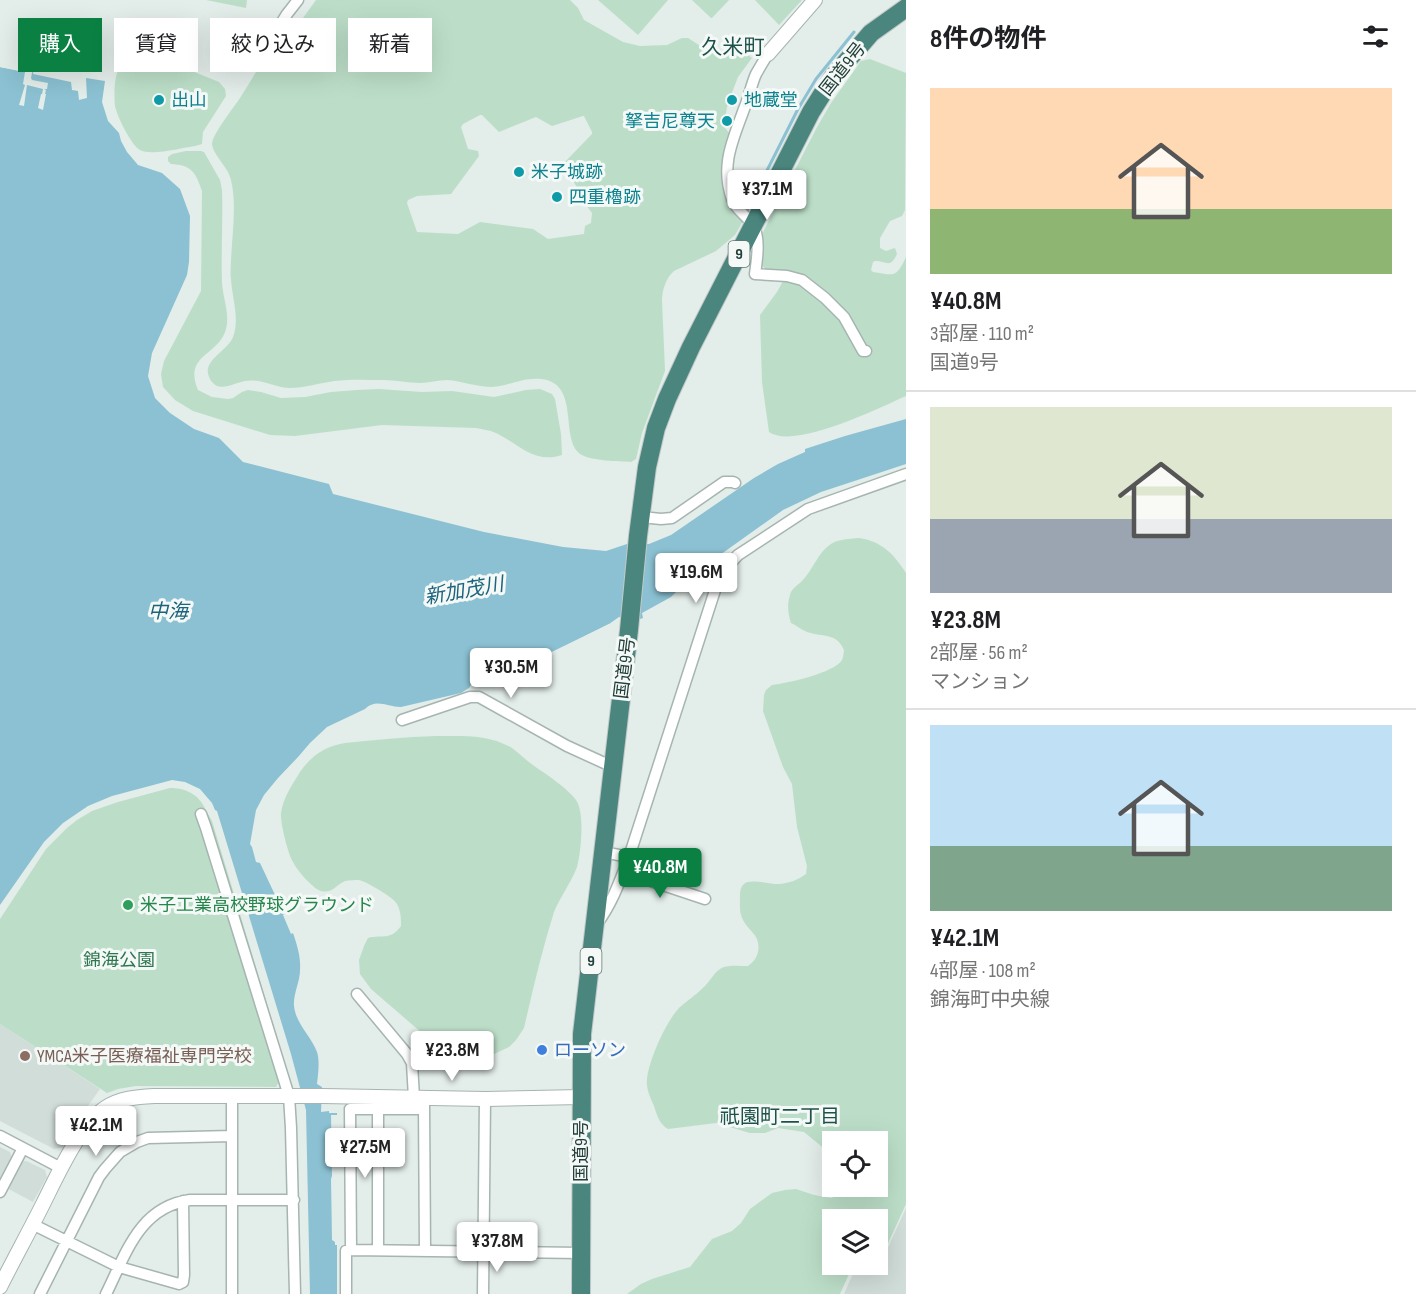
<!DOCTYPE html>
<html lang="ja">
<head>
<meta charset="utf-8">
<style>
  :root { --surface:#fff; --page:#f6f6f6; --text:#202124; --muted:#757577; --line:#e0e0e0; --accent:#0b8043 }
  body { margin:0; font-family:"Sofia Sans Condensed","Noto Sans JP",sans-serif; background:var(--page); color:var(--text); height:100vh; display:flex; flex-direction:column; font-size:22px; white-space:nowrap }
  * { box-sizing:border-box; margin:0 }
  p { font-size:20px; color:var(--muted) }
  .icon { flex:none; width:33px; height:33px; fill:none; stroke:currentColor; stroke-width:2; stroke-linecap:round; stroke-linejoin:round }
  .map { position:relative; flex:1; overflow:hidden }
  .drawer { display:flex; flex-direction:column; background:var(--surface); width:510px }
  .drawer>* { flex:none }
  .guide { position:absolute; left:18px; top:18px; width:570px; height:54px; display:flex; gap:12px }
  .controls { position:absolute; left:822px; top:1131px; display:grid; gap:12px }
  .controls a { display:grid; place-items:center; width:66px; height:66px; border-radius:0px; background:var(--surface); box-shadow:0 6px 24px #0002; font-size:30px }
  .price { position:absolute; translate:-50% -51px; padding:0 14px; border-radius:6px; background:#fff; color:#222; font-size:20px; line-height:39px; filter:drop-shadow(0 2px 3px #0008) }
  .price::after { content:''; position:absolute; left:50%; top:36px; width:18px; height:14px; margin-left:-9px; background:inherit; clip-path:polygon(0 0,100% 0,50% 100%) }
  .price.current { background:var(--accent); color:#fff }
  ul { padding:0; list-style:none }
  li { display:grid; align-content:center; gap:12px; height:318px; padding:0 24px }
  li+li { border-top:2px solid var(--line) }
  li span { display:grid; place-items:center; height:186px; border-radius:0px; color:#555 }
  li>.icon { margin-inline-start:auto }
  span .icon { width:108px; height:108px; fill:#fffc; stroke-width:1 }
  li b { font-size:26px }
  h2 { display:flex; justify-content:space-between; align-items:center; height:72px; padding:0 24px; font-size:26px }
  .pill { padding:0 21px; border-radius:0px; background:var(--surface); box-shadow:0 6px 24px #0002; font-size:21px; line-height:54px }
  .pill.current { background:var(--accent); color:#fff }
  main { display:flex; flex:1; min-height:0 }
  .map>svg:first-child { display:block }
  .built { fill:#d1ddd9 }
  .green { fill:#bcdec8; fill-rule:evenodd }
  .water { fill:#8bc1d2 }
  .pier { fill:#e3ede9 }
  .lines { fill:none; stroke-linecap:round; stroke-linejoin:round }
  .stream { stroke:#8bc1d2; stroke-width:3 }
  .minor-casing { stroke:#a6b5b1; stroke-width:13 }
  .tertiary-casing { stroke:#a6b5b1; stroke-width:16 }
  .trunk-casing { stroke:#c1c9c8; stroke-width:20 }
  .minor { stroke:#fff; stroke-width:10 }
  .tertiary { stroke:#fff; stroke-width:14 }
  .trunk { stroke:#4b867e; stroke-width:18 }
  .culture-dot { fill:#0f9aa8; stroke:#f4f9f7; stroke-width:2 }
  .leisure-dot { fill:#2e9e5b; stroke:#f4f9f7; stroke-width:2 }
  .shop-dot { fill:#3f7fe0; stroke:#f4f9f7; stroke-width:2 }
  .education-dot { fill:#8d6e63; stroke:#f4f9f7; stroke-width:2 }
  .labels { text-anchor:middle; dominant-baseline:central; stroke-width:6; stroke-linejoin:round; paint-order:stroke }
  .shield { fill:#f4f9f7; stroke:#627772; stroke-width:1.5 }
  .shield-label { font-size:16px; font-weight:bold; fill:#233f39 }
  .street-label { font-size:18px; fill:#233f39; stroke:#f4f9f7 }
  .culture-label { font-size:18px; fill:#0d838f; stroke:#f4f9f7; text-anchor:start }
  .leisure-label { font-size:18px; fill:#27864d; stroke:#f4f9f7; text-anchor:start }
  .park-label { font-size:18px; fill:#2d764f; stroke:#f4f9f7 }
  .shop-label { font-size:18px; fill:#366cbe; stroke:#f4f9f7; text-anchor:start }
  .education-label { font-size:18px; fill:#785e54; stroke:#f4f9f7; text-anchor:start }
  .water-label { font-size:20px; font-style:italic; fill:#1c637b; stroke:#f4f9f7 }
  .neighbourhood-label { font-size:20px; fill:#1e5149; stroke:#f4f9f7 }
  .quarter-label { font-size:21px; fill:#1e5149; stroke:#f4f9f7 }
</style>
</head>
<body>
<main>
<div class="map">
<svg width="906" height="1294" viewBox="0 0 906 1294">
  <rect width="100%" height="100%" fill="#e3ede9"/>
  <path class="built" d="M0,1024L100,1089L80,1117L63,1147L54,1149L0,1121Z
    M0,1147L10,1152L12,1159L0,1182Z
    M26,1161L45,1170L47,1177L33,1202L7,1188L20,1162Z
    M906,1208V1294H844L857,1265L878,1264V1254L884,1256Z"/>
  <path class="green" d="M206,0H247L246,8Z
    M316,0H570L578,8L584,20L623,42L640,46L667,45L682,38H688L702,47L715,52H724L732,43H735L752,58L738,77L728,103L724,122L725,128L730,134L725,151L742,223L735,235L716,251L674,271C666,278 662,290 662,300L665,371L642,433L636,459L631,462C619,461 592,461 582,455C558,442 582,383 541,379C523,377 509,386 492,387C477,387 462,381 447,380C438,380 429,383 420,383C408,383 396,380 384,380C368,380 351,379 334,381C320,383 304,388 290,388C275,388 260,378 245,381C233,383 217,395 209,377C202,360 227,352 233,337C240,319 232,298 231,279C230,273 231,267 231,261C232,235 237,205 231,180C229,168 213,155 212,144C212,135 234,107 240,98C250,83 259,67 268,51L276,50L285,43ZM480,115H482L499,132L536,117L552,126L583,116H584L592,132V134L564,163L586,205L592,213L591,223L585,226L584,234L548,239L533,229L480,222L458,234L417,232L407,203L408,200L417,196L451,194L479,156L478,151L468,149L461,127L463,124Z
    M598,0H668L638,35Z
    M692,0H729L712,18H711Z
    M755,0H802L779,25Z
    M870,59L906,73L905,210L902,216L890,221L880,238V248L886,251L895,248L897,254C890,269 887,261 875,261L873,262L871,270L873,272C894,275 896,279 906,257V396C879,408 794,450 769,432L762,382L760,315L777,292L782,283L781,280L766,270L761,264V236L816,129L831,103L861,61Z
    M135,61L192,71L219,82L225,89L226,96L203,132L202,144L195,146C182,148 151,156 140,150C131,145 117,116 115,106C114,98 114,75 119,69C123,64 129,62 135,61Z
    M186,151H201L204,152L220,180L222,190C223,221 221,252 222,283C223,298 230,314 226,329C219,356 183,354 198,390L212,397L228,399L233,398L242,392L248,390L261,392L281,398L305,397L331,392L357,390L379,389L422,392L452,391L494,397L526,390L540,389L552,394L555,399L561,434L562,455C532,465 516,440 491,431C486,430 481,429 476,428L382,425L295,436L270,435L193,411L175,400L163,387L161,374L164,361L201,291L202,191C196,173 192,165 171,164L168,161V157L172,154Z
    M859,538C881,541 894,554 906,573V1204L884,1252L878,1251V1220H832V1264L853,1265L840,1294H627L641,1284L652,1279L690,1267L712,1239L732,1231L741,1223L750,1209L772,1193L785,1190L796,1189L814,1195L832,1198L841,1187L878,1186V1142H832V1155L804,1132L778,1128L765,1133H750L716,1123L668,1129C659,1124 657,1115 654,1106C650,1097 646,1089 647,1079C649,1060 666,1021 680,1007C688,1000 697,994 705,986C711,980 715,970 724,967C732,965 740,966 748,966C754,961 756,959 758,952C761,935 750,933 743,920C739,913 740,904 740,897C740,893 740,887 744,884C750,878 771,885 780,884C789,883 798,880 806,874L807,866L797,827L792,784L783,767L763,711L764,695L766,690L772,685C788,683 834,673 842,660C843,658 844,652 844,650C836,631 820,638 805,631C800,629 796,625 791,623C788,614 787,604 790,595C792,588 797,586 802,581C813,570 818,552 831,544C839,539 849,539 859,538Z
    M436,736C462,736 489,734 512,748C520,754 528,762 537,768C548,775 569,790 576,800C585,812 581,853 577,867C571,883 560,897 554,912C542,950 533,989 524,1028L516,1040L509,1047L494,1054L479,1056H464L444,1052L371,989L360,974L359,960L364,946L368,938C384,934 390,941 401,926C401,919 401,911 397,904C393,897 367,882 359,880C355,880 349,880 345,881C336,885 332,894 321,891C312,888 297,870 293,862C288,854 280,822 281,813C283,798 292,785 300,772C311,756 325,746 345,743C375,740 405,737 436,736Z
    M170,788C188,788 201,796 207,813L196,819L203,829L279,1081L276,1087L136,1086L118,1089L107,1093L0,1024V919L46,849L67,828L77,820L92,811L118,802Z
    M208,814L212,821L284,1060L289,1081L207,816Z"/>
  <path class="water" d="M26,66L34,68L33,74L71,82L72,90L78,91L79,100L87,98L86,78L105,81L102,102L108,121L119,133L121,141L127,152L138,165L162,173L180,189L190,216L189,262L187,275L152,353L148,376L155,398L170,413L194,429L219,438L243,462L329,484L333,494L484,532L563,547L606,551L627,544H649L671,535L754,478L778,464L805,452V449L845,436L906,419V464L821,492L783,510L696,572L671,597L642,613L643,618L640,619L619,617L609,624L527,664L474,680L469,688L461,693L401,707C387,707 376,698 365,709L327,727L310,743L298,757L278,778L264,795L256,810L250,844L252,847L256,862L260,863L284,914L283,915L291,934L293,933C297,945 301,957 300,970C300,982 293,994 294,1006C296,1024 311,1036 317,1052C320,1061 318,1075 317,1084L322,1087L321,1112L329,1111V1113H337V1115H331L332,1176L331,1179L332,1240L335,1242V1245H337V1294H310L306,1110L291,1054L217,811L215,810L212,803L200,789L185,782L172,780L112,796L88,806L63,823L44,842L0,905V67L25,72Z"/>
  <path class="pier" d="M0,64L23,68V65L26,67L33,68L31,78L32,80L48,83L47,89H44L46,90L45,94H46L43,110L38,108L41,94H42L43,89L27,85L24,106L19,105L25,85L23,84L25,72L0,67Z
    M609,624V627L528,667L476,683L475,685L474,681L528,665Z"/>
  <g class="lines">
    <path class="stream" d="M746,212L798,109L816,79L854,32"/>
    <g class="minor-casing">
      <path id="minor" d="M267,36L272,38L287,14L298,0
        M768,54C764,60 760,67 756,74C751,85 749,98 744,109C733,140 720,165 732,199C736,210 746,215 752,224C761,236 757,260 755,274L787,276L802,280L825,298L844,317L863,351H866
        M641,517L661,519L672,518L724,482H733L735,483
        M402,720L470,697H479L567,746L613,767
        M201,814L206,828L289,1096L291,1128L295,1294
        M629,857L717,584L726,568L738,555L808,509L906,474
        M624,872L705,899
        M596,925C612,904 620,881 629,857L603,852
        M357,994L407,1054L412,1063L414,1098
        M424,1104L425,1251
        M0,1136L61,1168
        M0,1192L23,1148
        M32,1224L119,1267L179,1284L183,1282L184,1275L183,1201
        M351,1250L581,1253
        M378,1250V1104
        M40,1294L99,1177L105,1169L120,1152L137,1142L148,1138L232,1136
        M106,1294C126,1254 139,1207 190,1200H294
        M232,1294V1096
        M346,1294V1251L351,1250L350,1109H424
        M483,1294L485,1099"/>
    </g>
    <g class="tertiary-casing">
      <path id="tertiary" d="M768,54L815,0
        M0,1287C14,1259 29,1232 43,1204C57,1176 80,1125 105,1108C120,1098 137,1097 154,1096H323L485,1099L581,1097"/>
    </g>
    <g class="trunk-casing">
      <path id="trunk" d="M581,1294L582,1034L629,630L638,536L647,467L656,428L667,399L691,347L811,112L833,77L871,33L906,8"/>
    </g>
    <use href="#minor" class="minor"/>
    <use href="#tertiary" class="tertiary"/>
    <use href="#trunk" class="trunk"/>
  </g>
  <g class="culture-dot">
    <circle cx="159" cy="100" r="6"/>
    <circle cx="732" cy="100" r="6"/>
    <circle cx="727" cy="121" r="6"/>
    <circle cx="519" cy="172" r="6"/>
    <circle cx="557" cy="197" r="6"/>
  </g>
  <circle class="leisure-dot" cx="128" cy="905" r="6"/>
  <circle class="shop-dot" cx="542" cy="1050" r="6"/>
  <circle class="education-dot" cx="25" cy="1056" r="6"/>
  <g class="labels">
    <g class="shield">
      <rect x="728.5" y="241" width="21" height="26" rx="4.5"/>
      <rect x="580.5" y="948" width="21" height="26" rx="4.5"/>
    </g>
    <g class="shield-label">
      <text x="739" y="254">9</text>
      <text x="591" y="961">9</text>
    </g>
    <g class="street-label">
      <text transform="translate(843 69) rotate(-52)">国道9号</text>
      <text transform="translate(625 668) rotate(-83)">国道9号</text>
      <text transform="translate(581 1151) rotate(-90)">国道9号</text>
    </g>
    <g class="culture-label">
      <text x="171" y="100">出山</text>
      <text x="744" y="100">地蔵堂</text>
      <text x="715" y="121" text-anchor="end">拏吉尼尊天</text>
      <text x="531" y="172">米子城跡</text>
      <text x="569" y="197">四重櫓跡</text>
    </g>
    <g class="leisure-label">
      <text x="140" y="905">米子工業高校野球グラウンド</text>
    </g>
    <g class="park-label">
      <text x="119" y="960">錦海公園</text>
    </g>
    <g class="shop-label">
      <text x="554" y="1050">ローソン</text>
    </g>
    <g class="education-label">
      <text x="37" y="1056">YMCA米子医療福祉専門学校</text>
    </g>
    <g class="water-label">
      <text transform="translate(464 591) rotate(-10)">新加茂川</text>
      <text x="168" y="612">中海</text>
    </g>
    <g class="neighbourhood-label">
      <text x="780" y="1117">祇園町二丁目</text>
    </g>
    <g class="quarter-label">
      <text x="733" y="47">久米町</text>
    </g>
  </g>
</svg>
<div class="controls">
<a><svg class="icon" aria-label="locate" viewBox="0 0 24 24"><circle cx="12" cy="12" r="6"/><path d="M12 2v4M12 18v4M2 12h4M18 12h4"/></svg></a>
<a><svg class="icon" aria-label="layers" viewBox="0 0 24 24"><path d="M12 4l9 5-9 5-9-5zM3 14l9 5 9-5"/></svg></a>
</div>
<b class="price" style="left:767px;top:221px">¥37.1M</b>
<b class="price" style="left:696px;top:604px">¥19.6M</b>
<b class="price" style="left:511px;top:699px">¥30.5M</b>
<b class="price current" style="left:660px;top:899px">¥40.8M</b>
<b class="price" style="left:452px;top:1082px">¥23.8M</b>
<b class="price" style="left:96px;top:1157px">¥42.1M</b>
<b class="price" style="left:365px;top:1179px">¥27.5M</b>
<b class="price" style="left:497px;top:1273px">¥37.8M</b>
<div class="guide">
<a class="pill current">購入</a>
<a class="pill">賃貸</a>
<a class="pill">絞り込み</a>
<a class="pill">新着</a>
</div>
</div>
<section class="drawer">
<h2>8件の物件<svg class="icon" aria-label="filters" viewBox="0 0 24 24"><path d="M4 7h16M4 17h16"/><circle cx="9" cy="7" r="2"/><circle cx="15" cy="17" r="2"/></svg></h2>
<ul>
<li><span style="background:linear-gradient(#ffd9b3 65%,#8fb573 0)"><svg class="icon" aria-label="home" viewBox="0 0 24 24"><path d="M3 11l9-7 9 7M6 9v11h12V9"/></svg></span><div><b>¥40.8M</b><p>3部屋 · 110 m²</p><p>国道9号</p></div></li>
<li><span style="background:linear-gradient(#dfe7d0 60%,#9aa5b1 0)"><svg class="icon" aria-label="home" viewBox="0 0 24 24"><path d="M3 11l9-7 9 7M6 9v11h12V9"/></svg></span><div><b>¥23.8M</b><p>2部屋 · 56 m²</p><p>マンション</p></div></li>
<li><span style="background:linear-gradient(#bfe0f5 65%,#7fa58c 0)"><svg class="icon" aria-label="home" viewBox="0 0 24 24"><path d="M3 11l9-7 9 7M6 9v11h12V9"/></svg></span><div><b>¥42.1M</b><p>4部屋 · 108 m²</p><p>錦海町中央線</p></div></li>
</ul>
</section>
</main>
</body>
</html>
